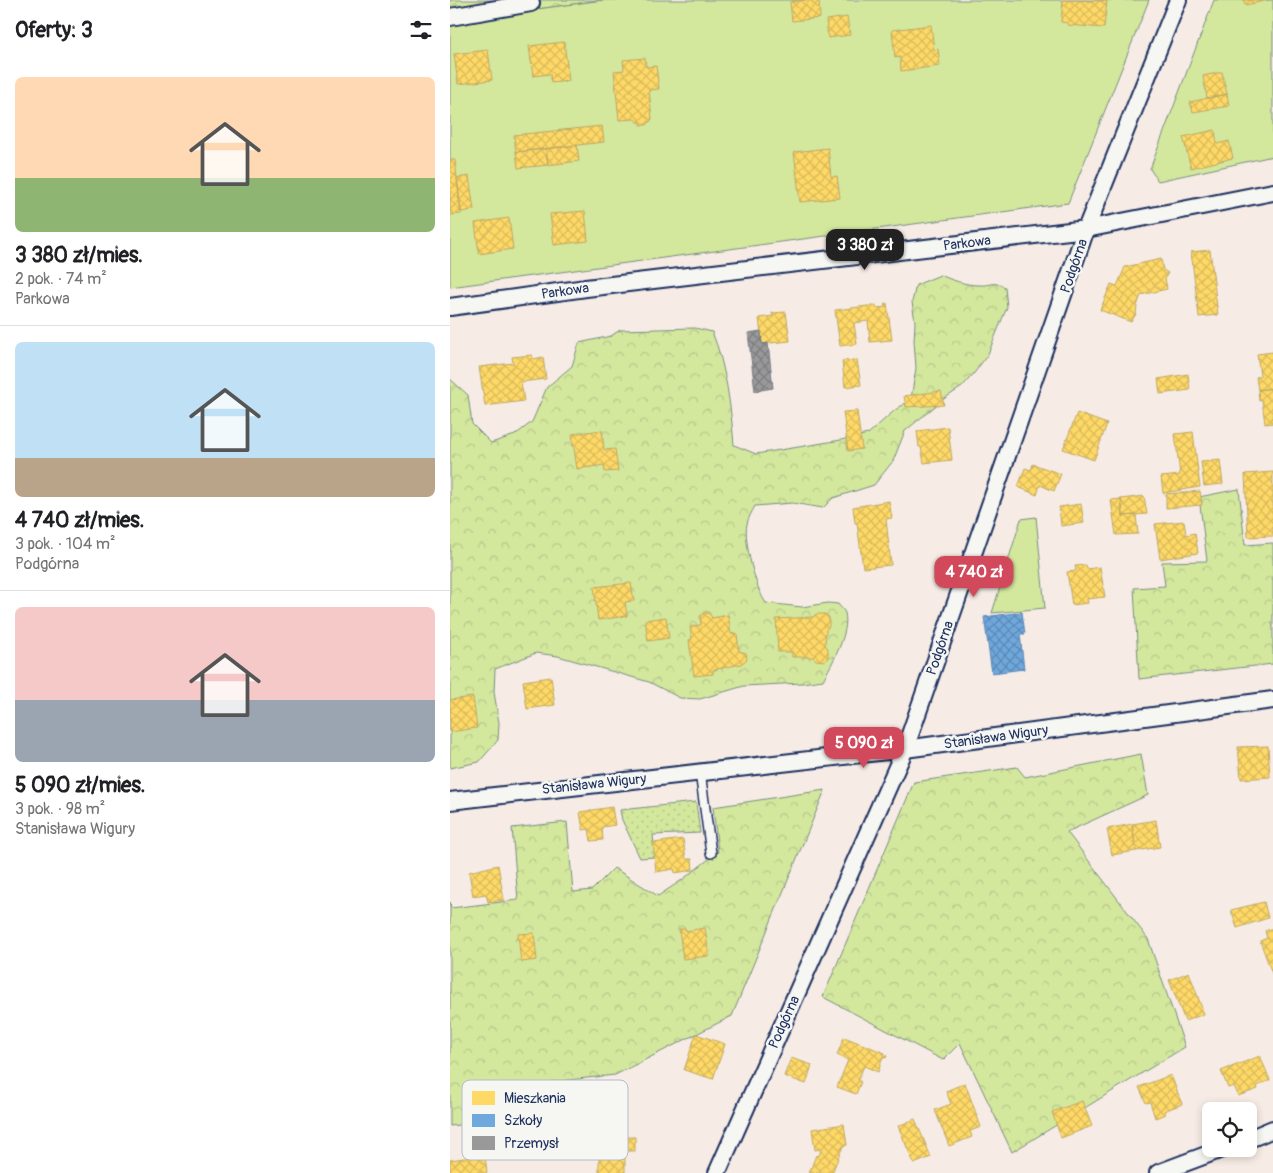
<!DOCTYPE html>
<html lang="pl">
<head>
<meta charset="utf-8">
<style>
  :root { --surface:#fff; --page:#f2f2f2; --text:#202124; --muted:#757577; --line:#e0e0e0; --accent:#d1495b }
  body { margin:0; font-family:Pangolin,sans-serif; background:var(--page); color:var(--text); height:100vh; display:flex; flex-direction:column; font-size:19px; white-space:nowrap }
  * { box-sizing:border-box; margin:0 }
  p { font-size:16px; color:var(--muted) }
  .icon { flex:none; width:28px; height:28px; fill:none; stroke:currentColor; stroke-width:2; stroke-linecap:round; stroke-linejoin:round }
  .map { position:relative; flex:1; overflow:hidden }
  .panel { display:flex; flex-direction:column; background:var(--surface); width:450px }
  .panel>* { flex:none }
  .tools { position:absolute; left:752px; top:1102px; display:grid; gap:10px }
  .tools a { display:grid; place-items:center; width:55px; height:55px; border-radius:8px; background:var(--surface); box-shadow:0 2px 8px #0003; font-size:25px }
  .price { position:absolute; translate:-50% -42px; padding:0 11px; border-radius:10px; background:var(--accent); color:#fff; font-size:16px; line-height:32px; filter:drop-shadow(0 1px 2px #0008) }
  .price::after { content:''; position:absolute; left:50%; top:30px; width:15px; height:11px; margin-left:-8px; background:inherit; clip-path:polygon(0 0,100% 0,50% 100%) }
  .price.on { background:#222; color:#fff }
  ul { padding:0; list-style:none }
  li { display:grid; align-content:center; gap:10px; height:265px; padding:0 15px }
  li+li { border-top:1px solid var(--line) }
  li span { display:grid; place-items:center; height:155px; border-radius:8px; color:#555 }
  li>.icon { margin-inline-start:auto }
  span .icon { width:90px; height:90px; fill:#fffc; stroke-width:1 }
  li b { font-size:21px }
  h2 { display:flex; justify-content:space-between; align-items:center; height:60px; padding:0 15px; font-size:21px }
  main { display:flex; flex:1; min-height:0 }
  .map>svg:first-child { display:block }
  .grass { fill:url(#grass-dots); stroke:#778c7e }
  .forest { fill:url(#forest-crowns); stroke:#778c7e }
  .green { fill:#d3e89d; stroke:#778c7e }
  .homes { fill:url(#homes-cross-hatch); stroke:#bba664 }
  .schools { fill:url(#schools-cross-hatch); stroke:#5684b6 }
  .industry { fill:url(#industry-cross-hatch); stroke:#737987 }
  .lines { fill:none; stroke-linecap:round; stroke-linejoin:round }
  .lane-casing { stroke:#1b2f5e; stroke-width:12 }
  .street-casing { stroke:#1b2f5e; stroke-width:20 }
  .lane { stroke:#f6f6f2; stroke-width:9 }
  .street { stroke:#f6f6f2; stroke-width:16 }
  .labels { text-anchor:middle; dominant-baseline:central; stroke-width:5; stroke-linejoin:round; paint-order:stroke }
  .street-label { font-size:14px; fill:#1b2f5e; stroke:#f6f6f2 }
  .key { fill:#f6f6f2; stroke:#b4bac6; stroke-width:1 }
  .key-label { font-size:14px; fill:#1b2f5e }
</style>
</head>
<body>
<main>
<section class="panel">
<h2>Oferty: 3<svg class="icon" aria-label="filters" viewBox="0 0 24 24"><path d="M4 7h16M4 17h16"/><circle cx="9" cy="7" r="2"/><circle cx="15" cy="17" r="2"/></svg></h2>
<ul>
<li><span style="background:linear-gradient(#ffd9b3 65%,#8fb573 0)"><svg class="icon" aria-label="home" viewBox="0 0 24 24"><path d="M3 11l9-7 9 7M6 9v11h12V9"/></svg></span><div><b>3 380 zł/mies.</b><p>2 pok. · 74 m²</p><p>Parkowa</p></div></li>
<li><span style="background:linear-gradient(#bfe0f5 75%,#b9a48a 0)"><svg class="icon" aria-label="home" viewBox="0 0 24 24"><path d="M3 11l9-7 9 7M6 9v11h12V9"/></svg></span><div><b>4 740 zł/mies.</b><p>3 pok. · 104 m²</p><p>Podgórna</p></div></li>
<li><span style="background:linear-gradient(#f6c9c9 60%,#9aa5b1 0)"><svg class="icon" aria-label="home" viewBox="0 0 24 24"><path d="M3 11l9-7 9 7M6 9v11h12V9"/></svg></span><div><b>5 090 zł/mies.</b><p>3 pok. · 98 m²</p><p>Stanisława Wigury</p></div></li>
</ul>
</section>
<div class="map">
<svg width="823" height="1173" viewBox="0 0 823 1173">
  <defs>
    <pattern id="grass-dots" width="8" height="8" patternUnits="userSpaceOnUse" patternTransform="scale(1.25)"><rect width="8" height="8" fill="#d3e89d"/><path d="M2 2h.1M6 6h.1" fill="none" stroke="#b5c78a" stroke-width="1.8" stroke-linecap="round"/></pattern>
    <pattern id="forest-crowns" width="20" height="18" patternUnits="userSpaceOnUse" patternTransform="scale(1.25)"><rect width="20" height="18" fill="#d3e89d"/><path d="M2 6a3 3 0 1 1 6 0M12 15a3 3 0 1 1 6 0" fill="none" stroke="#b5c78a"/></pattern>
    <pattern id="homes-cross-hatch" width="8" height="8" patternUnits="userSpaceOnUse" patternTransform="scale(1.25)"><rect width="8" height="8" fill="#ffd966"/><path d="M0 0l8 8M0 8l8-8" fill="none" stroke="#dabb5b"/></pattern>
    <pattern id="schools-cross-hatch" width="8" height="8" patternUnits="userSpaceOnUse" patternTransform="scale(1.25)"><rect width="8" height="8" fill="#6fa8dc"/><path d="M0 0l8 8M0 8l8-8" fill="none" stroke="#5a89b6"/></pattern>
    <pattern id="industry-cross-hatch" width="8" height="8" patternUnits="userSpaceOnUse" patternTransform="scale(1.25)"><rect width="8" height="8" fill="#999"/><path d="M0 0l8 8M0 8l8-8" fill="none" stroke="#7c7d80"/></pattern>
  </defs>
  <rect width="100%" height="100%" fill="#f7ece5"/>
  <filter id="ink" filterUnits="userSpaceOnUse"><feTurbulence type="fractalNoise" baseFrequency=".02" numOctaves="2"/><feDisplacementMap in="SourceGraphic" scale="10" xChannelSelector="R" yChannelSelector="G"/><feConvolveMatrix kernelMatrix="1 2 1 2 8 2 1 2 1" color-interpolation-filters="sRGB"/></filter>
  <g filter="url(#ink)">
    <path class="grass" d="M246,802L250,833L203,835L205,857L190,858L172,820L170,810Z"/>
    <path class="forest" d="M0,0H153L0,21Z
      M490,275C502,280 515,285 529,285C542,286 541,280 555,287L557,307L538,354L525,372L512,387L495,398L455,431L443,461L424,485L383,498L373,508L342,503L305,506C302,512 298,518 297,524C293,540 306,590 316,603L352,607L378,603L388,604C390,607 394,610 395,613C400,633 382,663 373,680L352,683L294,686L250,699L230,698L199,682L108,656L86,653L45,669L44,692L49,723L48,740L29,762L0,768V379L18,395L22,424L41,443L65,435L82,422L97,387L122,366L129,343L161,336L170,330L245,328L262,332C276,365 281,409 284,445L306,454L391,440L418,434L444,411L461,399L466,368L464,341L465,322L462,302L466,285Z
      M789,489L795,545L823,543V664L689,679L684,588L715,586L712,562L757,561L749,497Z
      M691,754L698,795L617,832L698,939L735,1047L562,1152L510,1043L493,1060L373,997L464,782L567,767L575,777Z
      M375,790L282,1016L165,1075L100,1082L103,1114L0,1126V902L1,908L68,900L62,828L117,822L123,892L142,890L164,868L208,896L232,880L268,852L263,807Z"/>
    <path class="green" d="M153,0H699L618,203L0,287V21Z
      M764,0H823V156L708,181L700,169Z
      M586,517L595,608L542,613L571,519Z"/>
    <path class="homes" d="M356,0H369L370,18L342,21L340,2Z
      M613,0L657,1L654,28L618,25V23L611,22Z
      M794,0H819L795,5Z
      M397,17L400,35L378,38L376,20Z
      M481,25L484,50L488,49L490,66L451,71L450,57L445,58L442,30Z
      M114,42L119,81L101,83L100,74L83,76L79,46Z
      M38,50L42,80L8,84L4,54Z
      M195,58L196,67L206,66L209,89L199,90L202,119L197,125H191V122H187L185,119L169,120L164,71L174,70L173,60Z
      M772,72L777,94L757,98L753,76Z
      M777,94L779,106L743,112L740,102Z
      M152,126L154,142L66,152L64,135Z
      M765,130L767,144L779,141L783,158L741,168L733,137Z
      M127,145L129,161L98,165L96,149Z
      M378,148L381,177L387,176L390,198L350,202L344,152Z
      M96,149L98,165L68,168L66,152Z
      M0,160H5L11,214L0,215Z
      M19,176L24,210L11,212L7,178Z
      M135,211L138,241L104,245L100,214Z
      M59,218L63,249L29,254L25,223Z
      M760,250L768,315L749,317L741,252Z
      M711,259L713,270L718,273L715,278L717,289L691,295L687,306L686,314L681,322L650,310L661,284L667,286L675,267Z
      M435,303H437L442,340L420,342L418,321L404,323L407,344L390,346L385,310L426,305V308L436,307Z
      M336,312L340,341L312,344L309,318L323,316L322,313Z
      M823,352V388L808,390L806,377L810,376L807,354Z
      M82,355L83,359L93,357L96,379L71,382L74,401L35,406L29,367L63,363L62,357Z
      M407,360L411,385L395,387L392,361Z
      M738,374L740,390L710,394L708,379Z
      M823,388V423L815,424L812,400L809,401L808,390Z
      M491,391L494,405L456,407L454,396Z
      M407,411L412,449L398,451L393,412Z
      M627,413L657,424L644,460L613,449Z
      M498,427L502,460L474,463L471,447H469L467,431Z
      M152,430L154,450L165,449L168,471L155,472L154,465L127,469L122,434Z
      M743,432L750,487L713,493L711,477L730,475L725,434Z
      M770,460L773,484L754,486L751,462Z
      M583,464L611,474L604,491L590,485L587,495L568,487L575,468L581,470Z
      M823,472V536L798,537L795,474Z
      M750,491L752,505L716,508V494Z
      M694,496L697,514L673,516L671,499Z
      M671,499L673,516L686,515L688,534L666,535L661,500Z
      M439,501L442,518L436,519L441,565L413,568L407,523H405L403,507Z
      M631,504L634,523L611,526L609,507Z
      M734,521L736,535L745,533L748,553L710,559L705,524Z
      M636,565L637,569L650,567L655,597L637,599L638,603L622,605L617,572L626,571L625,566Z
      M181,583L184,601L175,602L177,616L148,620L144,587Z
      M256,612L260,614L262,618L278,615L281,634L287,633L289,651L296,653L297,659L291,664L263,670V674L244,676L239,640L242,639L240,627L251,625L250,616Z
      M366,614H375L379,617V626L376,630L375,645L378,648V657L375,661L366,660L363,657H342V652H328L326,619L363,617Z
      M216,617L219,638L198,641L195,620Z
      M101,677L105,705L77,709L73,681Z
      M23,697L27,728L0,732V700Z
      M818,746L820,777L791,779L788,747Z
      M162,807L165,825L152,827L153,840L141,841L139,829L133,830L130,812Z
      M706,820L710,847L686,851L682,824Z
      M682,824L686,851L662,855L657,829Z
      M233,839L236,859H242L243,870L225,873L224,869L206,872L203,843Z
      M48,865L54,900L38,902L36,894L23,896L19,872Z
      M814,902L818,918L787,928L781,910Z
      M255,928L259,956L233,959L229,929H236V931Z
      M823,928V976L810,941L817,938L815,931Z
      M84,933L87,960L71,962L68,934Z
      M739,972L754,1014L735,1021L719,980Z
      M246,1034L275,1044L263,1079L234,1070Z
      M394,1037L435,1053L434,1055L437,1056L436,1058L433,1057L428,1072L414,1066L408,1080L411,1082L406,1094L387,1087L398,1060L387,1055Z
      M810,1056L820,1080L807,1086L808,1089L788,1096L784,1086L778,1088L771,1071Z
      M341,1058L362,1065L356,1084L334,1076Z
      M721,1075L732,1104L714,1111L716,1114L705,1118L700,1102L696,1103L689,1087Z
      M515,1083L531,1127L520,1131L522,1137L499,1146L485,1110L501,1104L496,1091Z
      M632,1101L642,1126L611,1138L602,1112Z
      M465,1119L481,1157L464,1164L448,1126Z
      M394,1124L397,1145L393,1146L382,1173H359L366,1155L369,1156L371,1149L365,1150L362,1129Z
      M149,1137H185V1151H175V1173H149Z
      M35,1155L37,1173H0V1160Z"/>
    <path class="schools" d="M572,612L575,634H570L574,669L542,673L534,617Z"/>
    <path class="industry" d="M311,331L312,344L318,343L323,388L305,391L298,333Z"/>
    <g class="lines">
      <g class="lane-casing">
        <path id="lane" d="M250,772L261,853"/>
      </g>
      <g class="street-casing">
        <path id="street" d="M0,17L81,3
          M0,307L136,288L636,229L823,192
          M0,801L455,749L823,700
          M799,1139L823,1129
          M267,1173L455,749L636,229L728,0
          M708,1173L772,1149"/>
      </g>
      <use href="#lane" class="lane"/>
      <use href="#street" class="street"/>
    </g>
  </g>
  <g class="labels">
    <g class="street-label">
      <text transform="translate(517 243) rotate(-7)">Parkowa</text>
      <text transform="translate(624 266) rotate(-71)">Podgórna</text>
      <text transform="translate(115 291) rotate(-8)">Parkowa</text>
      <text transform="translate(490 648) rotate(-71)">Podgórna</text>
      <text transform="translate(546 737) rotate(-8)">Stanisława Wigury</text>
      <text transform="translate(144 784) rotate(-6)">Stanisława Wigury</text>
      <text transform="translate(334 1022) rotate(-66)">Podgórna</text>
    </g>
  </g>
  <rect x="12" y="1080" width="166" height="80" rx="8" class="key"/>
  <rect x="22" y="1091" width="23" height="14" fill="#ffd966"/>
  <rect x="22" y="1114" width="23" height="13" fill="#6fa8dc"/>
  <rect x="22" y="1136" width="23" height="14" fill="#999"/>
  <g class="key-label">
    <text x="54" y="1103">Mieszkania</text>
    <text x="54" y="1125">Szkoły</text>
    <text x="54" y="1148">Przemysł</text>
  </g>
</svg>
<div class="tools">
<a><svg class="icon" aria-label="locate" viewBox="0 0 24 24"><circle cx="12" cy="12" r="6"/><path d="M12 2v4M12 18v4M2 12h4M18 12h4"/></svg></a>
</div>
<b class="price on" style="left:415px;top:271px">3 380 zł</b>
<b class="price" style="left:524px;top:598px">4 740 zł</b>
<b class="price" style="left:414px;top:769px">5 090 zł</b>
</div>
</main>
</body>
</html>
